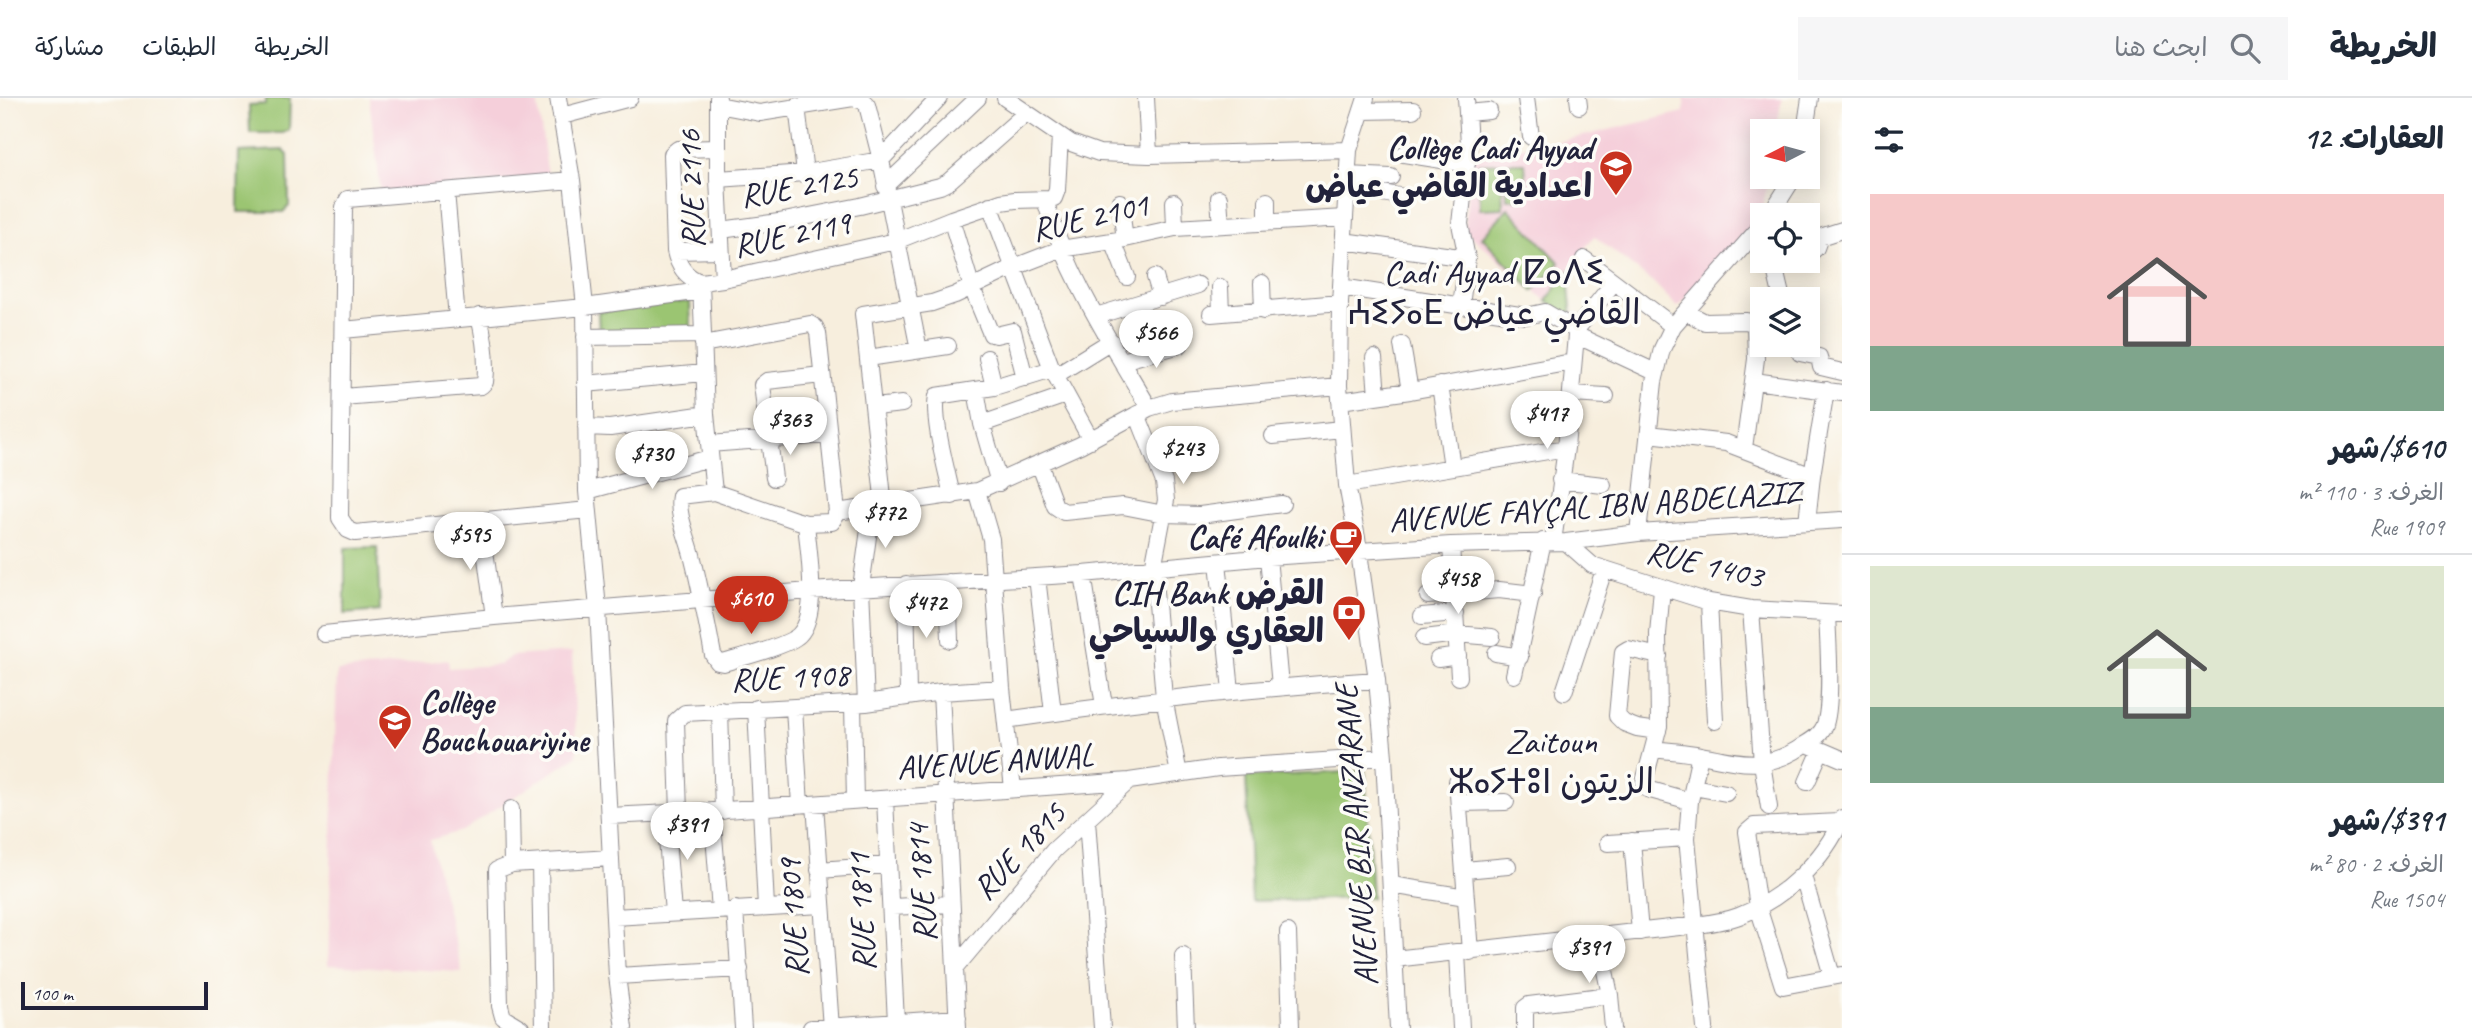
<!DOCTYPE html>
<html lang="ar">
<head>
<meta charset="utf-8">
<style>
  :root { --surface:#fff; --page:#f6f6f7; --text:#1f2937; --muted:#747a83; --line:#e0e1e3; --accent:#c8321e }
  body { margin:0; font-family:Caveat,"Playpen Sans Arabic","Noto Sans Tifinagh",sans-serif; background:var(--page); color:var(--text); direction:rtl; height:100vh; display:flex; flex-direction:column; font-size:26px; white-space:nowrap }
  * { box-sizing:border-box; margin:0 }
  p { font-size:23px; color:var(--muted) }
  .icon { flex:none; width:38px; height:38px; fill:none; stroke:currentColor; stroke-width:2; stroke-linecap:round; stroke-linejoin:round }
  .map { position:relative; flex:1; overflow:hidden; direction:ltr }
  .details { display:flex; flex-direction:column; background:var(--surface); width:630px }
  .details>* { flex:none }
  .needle { width:46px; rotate:264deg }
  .controls { position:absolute; left:1750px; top:21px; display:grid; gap:14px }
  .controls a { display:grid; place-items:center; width:70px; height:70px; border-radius:0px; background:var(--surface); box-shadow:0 4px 18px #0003; font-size:35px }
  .scale { position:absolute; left:21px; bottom:18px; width:187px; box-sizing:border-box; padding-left:7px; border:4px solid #22223b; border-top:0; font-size:19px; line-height:24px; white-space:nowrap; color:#22223b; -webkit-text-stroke:5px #fdfcf7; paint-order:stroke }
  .price { position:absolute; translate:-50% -60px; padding:0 16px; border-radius:24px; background:#fff; color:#222; font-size:23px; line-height:46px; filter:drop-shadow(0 2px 4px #0008) }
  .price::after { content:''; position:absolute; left:50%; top:42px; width:21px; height:16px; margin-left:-10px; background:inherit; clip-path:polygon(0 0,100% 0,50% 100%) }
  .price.on { background:var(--accent); color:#fff }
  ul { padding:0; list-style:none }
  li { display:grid; align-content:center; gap:14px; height:371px; padding:0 28px }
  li+li { border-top:2px solid var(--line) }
  li span { display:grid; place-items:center; height:217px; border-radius:0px; color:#555 }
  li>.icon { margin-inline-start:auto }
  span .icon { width:126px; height:126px; fill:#fffc; stroke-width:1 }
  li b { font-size:30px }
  h2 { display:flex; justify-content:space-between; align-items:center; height:84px; padding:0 28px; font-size:30px }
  header { display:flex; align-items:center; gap:42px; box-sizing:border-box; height:98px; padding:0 35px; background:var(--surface); border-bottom:2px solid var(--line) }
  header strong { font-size:33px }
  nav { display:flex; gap:38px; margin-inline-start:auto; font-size:24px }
  .search { width:490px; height:63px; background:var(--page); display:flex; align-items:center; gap:18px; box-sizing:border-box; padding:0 24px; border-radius:0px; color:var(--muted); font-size:26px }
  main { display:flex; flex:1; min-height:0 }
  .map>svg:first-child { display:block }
  .built { fill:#f5cfda }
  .green { fill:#9bc572; stroke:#5e7456; stroke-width:2 }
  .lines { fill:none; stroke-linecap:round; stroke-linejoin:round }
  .minor-casing { stroke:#8c888c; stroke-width:18 }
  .minor { stroke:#fff; stroke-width:16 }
  .labels { text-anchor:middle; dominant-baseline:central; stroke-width:7; stroke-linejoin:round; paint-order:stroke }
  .poi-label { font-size:33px; font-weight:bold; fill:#22223b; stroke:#fdfcf7; text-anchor:end }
  .street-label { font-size:33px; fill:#22223b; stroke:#fdfcf7 }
  .neighbourhood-label { font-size:35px; fill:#22223b; stroke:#fdfcf7 }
</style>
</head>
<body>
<header>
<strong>الخريطة</strong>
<div class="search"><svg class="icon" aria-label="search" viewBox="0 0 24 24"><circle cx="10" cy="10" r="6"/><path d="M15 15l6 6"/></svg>ابحث هنا</div>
<nav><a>الخريطة</a><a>الطبقات</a><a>مشاركة</a></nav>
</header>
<main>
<section class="details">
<h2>العقارات: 12<svg class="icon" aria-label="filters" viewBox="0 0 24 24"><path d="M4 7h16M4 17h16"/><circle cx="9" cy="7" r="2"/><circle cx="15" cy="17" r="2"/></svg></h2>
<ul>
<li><span style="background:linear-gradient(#f6c9c9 70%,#7fa58c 0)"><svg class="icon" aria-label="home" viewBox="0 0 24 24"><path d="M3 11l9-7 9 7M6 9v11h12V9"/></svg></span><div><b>$610/شهر</b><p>الغرف: 3 · 110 m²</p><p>Rue 1909</p></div></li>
<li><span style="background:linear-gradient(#dfe7d0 65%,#7fa58c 0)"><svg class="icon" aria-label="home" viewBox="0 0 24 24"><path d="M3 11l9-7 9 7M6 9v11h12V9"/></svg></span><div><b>$391/شهر</b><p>الغرف: 2 · 80 m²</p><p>Rue 1504</p></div></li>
</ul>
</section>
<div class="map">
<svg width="1842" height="930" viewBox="0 0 1842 930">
  <rect width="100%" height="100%" fill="#fdfcf7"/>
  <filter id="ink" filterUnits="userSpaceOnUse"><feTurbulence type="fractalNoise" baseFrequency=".0143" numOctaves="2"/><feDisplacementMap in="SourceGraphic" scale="14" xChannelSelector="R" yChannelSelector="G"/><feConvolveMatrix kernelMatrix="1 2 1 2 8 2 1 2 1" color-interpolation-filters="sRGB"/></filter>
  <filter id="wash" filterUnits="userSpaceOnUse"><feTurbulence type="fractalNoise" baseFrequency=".00686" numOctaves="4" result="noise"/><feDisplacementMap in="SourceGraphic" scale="28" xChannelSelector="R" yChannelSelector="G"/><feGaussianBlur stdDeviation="1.57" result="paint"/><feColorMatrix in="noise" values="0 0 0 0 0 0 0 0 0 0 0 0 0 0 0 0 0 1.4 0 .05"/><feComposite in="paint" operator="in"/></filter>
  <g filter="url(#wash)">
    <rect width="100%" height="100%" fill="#f7eedd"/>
    <path class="built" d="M369,0H537L548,79L381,95Z
      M1684,0H1782L1776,33H1762V79H1768L1761,120L1677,209L1655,186L1594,138L1546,203L1465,133L1471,53L1545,47L1684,14Z
      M572,554L577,658L462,733L430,742L462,874L328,867L337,573L448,562L449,570L499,567L511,558Z"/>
    <path class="green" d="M266,0H290L289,32L283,35H250L249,7L266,6Z
      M283,52L288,57L289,108L283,114H238L239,54Z
      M1501,65L1503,110L1480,111L1479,66Z
      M1506,65H1525L1527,100L1507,101Z
      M1508,110L1560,165L1533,193L1482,139Z
      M1569,173V190L1572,220L1546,203Z
      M690,203L691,233L599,234L598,214Z
      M377,449L380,513L345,516V450Z
      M1365,673L1372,800L1251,803L1246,679Z"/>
  </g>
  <g filter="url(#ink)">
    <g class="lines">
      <g class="minor-casing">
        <path id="minor" d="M558,0L572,82L585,209L587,393L598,511L617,878L624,930
          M718,0V81L723,181
          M1005,0L1071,45L1099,55L1149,57L1349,52
          M1146,0L1149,57
          M1366,0L1349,52L1340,205L1339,288L1347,387L1357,440L1377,582L1384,659L1398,930
          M1526,0L1531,39
          M1578,0L1579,8
          M718,7L760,15L853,0L863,3L867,7L881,62L919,252
          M797,8L805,75
          M1362,13L1413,12
          M1467,15L1489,13
          M562,18L630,0
          M1805,33L1810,0
          M1404,56L1467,66
          M1347,77L1391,79
          M718,81L805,75L881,62L939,0
          M572,82L348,101L344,109L340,420L348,432L355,435L588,412
          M885,88L978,0
          M446,93L457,220
          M1346,93H1370L1405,99
          M1219,100L1221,127
          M1045,102C1068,179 1109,241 1149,310
          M1120,104L1125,141
          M1174,104L1175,130
          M990,107L1052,271L1091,342
          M1770,117L1794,79
          M951,121L972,190L991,236L996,237L1013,233L1025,280
          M1267,124V103
          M721,132L779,124L860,108L940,88L948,84L1026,15
          M1113,143L1127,179
          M1343,143L1467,160
          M675,153L721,152
          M1808,157L1816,150L1820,139L1842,132
          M1584,161L1673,228
          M1773,163L1782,201
          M1155,179L1161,199
          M701,184L723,181L896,143L951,121L1001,104L1015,102L1051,101L1054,100L1057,92L1060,38
          M701,184L706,316L714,394
          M701,184C686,180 678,167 675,153L672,56L678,51L718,50
          M1262,185L1263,213
          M1220,189L1221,215
          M1341,189L1526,218L1545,214L1576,232V237L1655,274
          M1461,208L1467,160L1460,126L1469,45L1466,0
          M1686,214L1705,224L1745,223L1751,224L1755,228L1756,261L1744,350
          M1211,216L1340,205
          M1096,218L1198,187
          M343,232L585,209L701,193
          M1576,232L1614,184
          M585,239L703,237
          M703,246L810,226L815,229L818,235L837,414
          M1402,247L1410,293
          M1796,247L1800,255L1819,259L1821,269L1842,274
          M868,260L948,248
          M987,260L994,289
          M1374,260L1377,298
          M1122,263L1180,247
          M1056,277L1111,243
          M1754,283L1842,295
          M585,286L704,275
          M1440,287L1452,369
          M976,292L982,326L999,385
          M1571,296L1606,298
          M342,299L481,288L485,284C488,262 484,239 479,218
          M1340,303L1410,293L1572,264
          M875,309L902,306
          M1137,316L1164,384L1166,402L1153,470L1164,600L1179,676
          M982,326L1066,297
          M586,329L610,330L706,316
          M1649,336L1726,345L1812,378
          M1273,338L1342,331
          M709,346L828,337
          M1039,365L1055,408L1064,414L1123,408L1164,416L1200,417L1282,406
          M774,380L762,287L767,283L822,277
          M1560,382L1603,387
          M1347,387L1566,350
          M587,393L710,360
          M977,393L991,441L1002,590L1013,691
          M952,398C947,373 932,321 937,298L994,289L1052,271
          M884,408L863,216L932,205L955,197L1012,170L1061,151L1125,141L1175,130L1345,120
          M837,414L977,393L1080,347L1149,310L1172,303L1339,288
          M481,423L494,519
          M1807,424L1812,378L1826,292
          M806,425C808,452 820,516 799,537C788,548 740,560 723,565L718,564L713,557C707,525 701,493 693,461C689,442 676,416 680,398L714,394L795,422L806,425L832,424L837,414
          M1638,435L1654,284L1662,251L1673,228L1762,127
          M1553,444L1566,350L1576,237
          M1566,444L1592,467L1709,504L1751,511L1842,516
          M1451,447L1459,579
          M1268,459L1280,588
          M1218,464L1231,593
          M1083,476L1104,608
          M1037,479L1053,615
          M948,484L950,542
          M906,486L908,598
          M1662,490L1658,536L1659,628L1644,684L1647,691L1690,703
          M1428,498L1499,492L1533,496
          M1709,504L1715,623
          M1751,511L1762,665L1769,709
          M1422,518L1456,515
          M324,536L494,519L810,493L1083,476L1268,459L1451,447L1566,444L1638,435L1842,422
          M1424,540L1457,536L1492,539
          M1496,555L1520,559
          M1438,561L1458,558
          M1514,577L1543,443
          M941,594L958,930
          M1564,594L1604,472
          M866,605L861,489L872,410
          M853,606L855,703
          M756,610L766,809
          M794,610L800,707
          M720,612L723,713
          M1006,622C1129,604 1253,590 1377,582
          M1658,633L1637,630L1624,625L1617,618L1623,554L1628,551L1659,558
          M1807,646L1842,661
          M1653,651C1669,653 1685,654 1701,657C1741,665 1768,673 1804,647C1812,642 1820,638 1824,629C1833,608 1828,542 1827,516
          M1700,657L1690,703L1687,740L1705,930
          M1457,683L1470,854
          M1807,684L1821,652
          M1693,689L1726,695
          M885,701L896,924
          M1460,705L1506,704
          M815,706L831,930
          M511,711L512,766
          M712,713L720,812
          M679,715L676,623L685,615L866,605L941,594L1002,590
          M665,716L673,815
          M609,718L712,713L1129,683L1218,670L1384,659
          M1087,722L1102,930
          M1840,724L1754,728L1747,734L1758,809L1783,888L1842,877
          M1632,743L1640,834
          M1608,745L1687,740
          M540,765L543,930
          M819,772L888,767
          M1465,772L1508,768
          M1803,778L1832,878
          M1391,787L1466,799
          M892,809L951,806
          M735,811L743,930
          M614,819L821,807
          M1288,834L1291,930
          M1598,839L1610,897L1613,930
          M1457,855L1461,930
          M1183,858L1186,930
          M1394,861L1697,827C1711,825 1726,823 1739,818C1783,801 1824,763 1842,720
          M956,869L1054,752L1129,683
          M617,878L740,871
          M521,930L503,919L500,908L497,772L512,766L611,760
          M811,930L958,920
          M1525,930V910L1529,907L1610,897"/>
      </g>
      <use href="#minor" class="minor"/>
    </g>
  </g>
  <defs>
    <g id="school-pin" transform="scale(1.75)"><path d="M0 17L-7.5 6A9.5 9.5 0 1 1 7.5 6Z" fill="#c8321e" stroke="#fdfcf7"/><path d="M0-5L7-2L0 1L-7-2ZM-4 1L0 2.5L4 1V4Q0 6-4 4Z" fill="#fff"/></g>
    <g id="cafe-pin" transform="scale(1.75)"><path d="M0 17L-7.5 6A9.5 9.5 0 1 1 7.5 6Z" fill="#c8321e" stroke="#fdfcf7"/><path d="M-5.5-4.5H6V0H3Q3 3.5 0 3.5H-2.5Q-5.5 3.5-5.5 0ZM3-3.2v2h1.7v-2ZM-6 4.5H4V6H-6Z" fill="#fff"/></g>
    <g id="bank-pin" transform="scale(1.75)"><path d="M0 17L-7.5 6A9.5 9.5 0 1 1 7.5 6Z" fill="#c8321e" stroke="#fdfcf7"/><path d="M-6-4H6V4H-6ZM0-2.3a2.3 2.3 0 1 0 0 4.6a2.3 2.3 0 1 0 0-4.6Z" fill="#fff"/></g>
  </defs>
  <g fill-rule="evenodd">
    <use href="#school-pin" x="1616" y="69"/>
    <use href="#cafe-pin" x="1346" y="439"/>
    <use href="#bank-pin" x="1349" y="514"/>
    <use href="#school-pin" x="395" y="623"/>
  </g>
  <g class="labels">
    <g class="poi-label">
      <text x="1592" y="50">Collège Cadi Ayyad<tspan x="1592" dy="38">اعدادية القاضي عياض</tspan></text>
      <text x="1322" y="439">Café Afoulki</text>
      <text x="1324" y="495">CIH Bank القرض<tspan x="1324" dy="38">العقاري والسياحي</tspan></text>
      <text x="420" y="604" text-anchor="start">Collège<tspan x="420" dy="38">Bouchouariyine</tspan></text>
    </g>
    <g class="street-label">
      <text transform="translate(799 88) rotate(-10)">RUE 2125</text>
      <text transform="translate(691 91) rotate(-92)">RUE 2116</text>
      <text transform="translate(1090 119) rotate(-13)">RUE 2101</text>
      <text transform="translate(792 136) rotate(-12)">RUE 2119</text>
      <text transform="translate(1595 408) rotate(-4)">AVENUE FAYÇAL IBN ABDELAZIZ</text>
      <text transform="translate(1705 466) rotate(13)">RUE 1403</text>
      <text transform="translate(790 579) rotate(-3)">RUE 1908</text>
      <text transform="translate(995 663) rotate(-4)">AVENUE ANWAL</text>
      <text transform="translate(1356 737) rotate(-94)">AVENUE BIR ANZARANE</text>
      <text transform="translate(1019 753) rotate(-47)">RUE 1815</text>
      <text transform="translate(921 785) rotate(-94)">RUE 1814</text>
      <text transform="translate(861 814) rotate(-93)">RUE 1811</text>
      <text transform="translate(793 820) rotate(-94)">RUE 1809</text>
    </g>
    <g class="neighbourhood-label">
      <text x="1494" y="174">Cadi Ayyad ⵇⴰⴷⵉ<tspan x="1494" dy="40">ⵄⵉⵢⴰⴹ القاضي عياض</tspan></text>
      <text x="1551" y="643">Zaitoun<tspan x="1551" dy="40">ⵣⴰⵢⵜⵓⵏ الزيتون</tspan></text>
    </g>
  </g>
</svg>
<div class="controls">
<a><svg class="needle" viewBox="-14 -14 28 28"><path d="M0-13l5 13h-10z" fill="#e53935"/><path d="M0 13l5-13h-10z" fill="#747a83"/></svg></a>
<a><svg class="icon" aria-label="locate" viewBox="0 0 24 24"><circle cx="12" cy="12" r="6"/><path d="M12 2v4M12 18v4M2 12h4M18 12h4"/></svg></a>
<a><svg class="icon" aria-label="layers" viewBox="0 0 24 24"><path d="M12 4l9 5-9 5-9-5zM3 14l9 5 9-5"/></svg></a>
</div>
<div class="scale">100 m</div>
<b class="price" style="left:1156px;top:272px">$566</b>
<b class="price" style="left:1547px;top:353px">$417</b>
<b class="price" style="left:790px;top:359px">$363</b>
<b class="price" style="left:1183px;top:388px">$243</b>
<b class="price" style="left:652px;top:393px">$730</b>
<b class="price" style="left:885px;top:452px">$772</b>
<b class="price" style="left:470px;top:474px">$595</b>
<b class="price" style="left:1458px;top:518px">$458</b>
<b class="price on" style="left:751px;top:538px">$610</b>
<b class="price" style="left:926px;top:542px">$472</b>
<b class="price" style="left:687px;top:764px">$391</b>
<b class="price" style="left:1589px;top:887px">$391</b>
</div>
</main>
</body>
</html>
